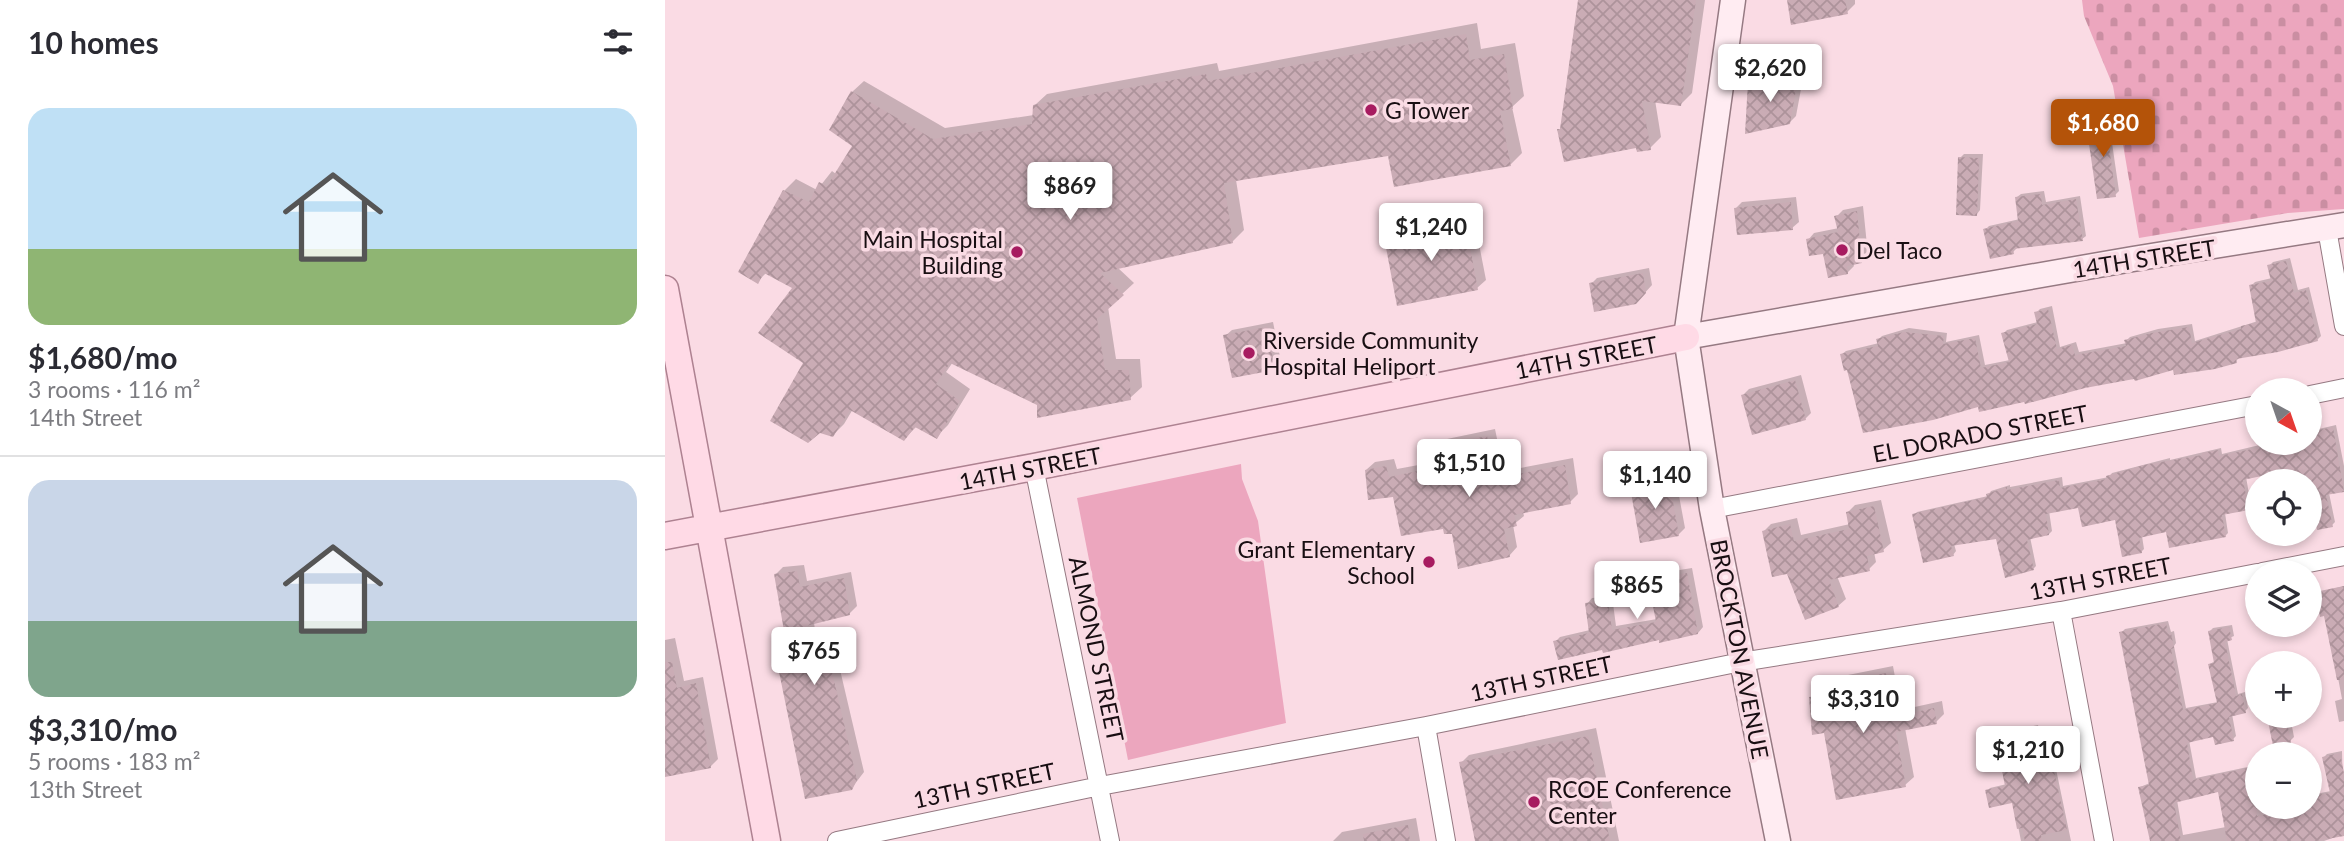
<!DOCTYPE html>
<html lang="en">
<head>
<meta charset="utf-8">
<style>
  :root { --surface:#fff; --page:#f7f7f7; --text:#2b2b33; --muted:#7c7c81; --line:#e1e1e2; --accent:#b45309 }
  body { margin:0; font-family:Lato,sans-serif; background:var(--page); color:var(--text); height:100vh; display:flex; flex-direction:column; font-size:26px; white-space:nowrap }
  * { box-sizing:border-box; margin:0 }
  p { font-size:23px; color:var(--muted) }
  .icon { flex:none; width:38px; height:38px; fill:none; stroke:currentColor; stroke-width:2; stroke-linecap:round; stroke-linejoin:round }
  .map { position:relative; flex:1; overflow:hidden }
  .sheet { display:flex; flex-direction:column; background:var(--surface); width:665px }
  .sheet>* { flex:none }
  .needle { width:46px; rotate:140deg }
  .fabs { position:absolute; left:1580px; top:378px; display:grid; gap:14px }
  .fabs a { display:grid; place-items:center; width:77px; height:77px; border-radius:50%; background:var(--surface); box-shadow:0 4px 10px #0003; font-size:35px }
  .price { position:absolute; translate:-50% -60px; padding:0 16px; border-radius:7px; background:#fff; color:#222; font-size:23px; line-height:46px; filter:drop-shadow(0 2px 4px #0008) }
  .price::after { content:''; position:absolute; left:50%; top:42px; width:21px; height:16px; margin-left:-10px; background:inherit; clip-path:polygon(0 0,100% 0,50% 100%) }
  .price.active { background:var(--accent); color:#fff }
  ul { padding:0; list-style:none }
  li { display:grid; align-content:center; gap:14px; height:371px; padding:0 28px }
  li+li { border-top:2px solid var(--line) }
  li span { display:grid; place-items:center; height:217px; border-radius:21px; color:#555 }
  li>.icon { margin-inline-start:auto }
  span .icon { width:126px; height:126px; fill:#fffc; stroke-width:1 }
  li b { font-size:30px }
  h2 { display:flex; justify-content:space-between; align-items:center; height:84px; padding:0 28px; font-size:30px }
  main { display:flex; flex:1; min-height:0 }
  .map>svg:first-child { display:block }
  .grass { fill:#eca6be }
  .cemetery { fill:url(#cemetery-stones) }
  .shadow { fill:#0003; fill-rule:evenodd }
  .building { fill:url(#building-cross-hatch) }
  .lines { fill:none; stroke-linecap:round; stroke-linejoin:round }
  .street-casing { stroke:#957982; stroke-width:20 }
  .secondary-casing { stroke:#957982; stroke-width:27 }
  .primary-casing { stroke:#ae8291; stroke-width:29 }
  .street { stroke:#fff; stroke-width:18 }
  .secondary { stroke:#ffecf2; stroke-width:24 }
  .primary { stroke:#ffdae6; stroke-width:26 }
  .poi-dot { fill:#a71b60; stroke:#fadbe4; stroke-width:2.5 }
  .labels { text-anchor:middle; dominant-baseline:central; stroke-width:7; stroke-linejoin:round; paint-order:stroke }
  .poi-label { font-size:23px; fill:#180e12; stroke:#fadbe4; text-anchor:start }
  .street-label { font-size:23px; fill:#180e12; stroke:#fadbe4 }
</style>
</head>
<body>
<main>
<section class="sheet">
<h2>10 homes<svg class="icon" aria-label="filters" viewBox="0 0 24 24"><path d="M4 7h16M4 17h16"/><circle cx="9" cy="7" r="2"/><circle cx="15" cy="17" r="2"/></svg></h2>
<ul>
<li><span style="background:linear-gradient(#bfe0f5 65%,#8fb573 0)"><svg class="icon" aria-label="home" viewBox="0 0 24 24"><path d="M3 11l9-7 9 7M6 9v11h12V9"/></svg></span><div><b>$1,680/mo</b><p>3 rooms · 116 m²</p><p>14th Street</p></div></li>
<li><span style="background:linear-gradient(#c9d6e8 65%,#7fa58c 0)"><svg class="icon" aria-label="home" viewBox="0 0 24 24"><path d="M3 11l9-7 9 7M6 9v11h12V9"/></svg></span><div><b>$3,310/mo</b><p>5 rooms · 183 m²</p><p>13th Street</p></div></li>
</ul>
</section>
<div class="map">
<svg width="1679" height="841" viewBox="0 0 1679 841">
  <defs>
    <pattern id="cemetery-stones" width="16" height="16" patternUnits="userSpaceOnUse" patternTransform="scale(1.75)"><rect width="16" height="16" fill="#eca6be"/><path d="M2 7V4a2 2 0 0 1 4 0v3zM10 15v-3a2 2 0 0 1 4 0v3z" fill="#ca8ea2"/></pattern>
    <pattern id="building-cross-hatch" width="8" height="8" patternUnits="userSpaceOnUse" patternTransform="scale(1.75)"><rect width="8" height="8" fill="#caacb5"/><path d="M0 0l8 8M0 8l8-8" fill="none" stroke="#ad939b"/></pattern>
  </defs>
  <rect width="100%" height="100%" fill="#fadbe4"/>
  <path class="grass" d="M576,464L577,479L593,521L621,723L463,760L412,498Z"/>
  <path class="cemetery" d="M1417,0H1679V209L1623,213L1474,238L1448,86L1419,16Z"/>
  <path class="shadow" d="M914,0H1040L1027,93L1016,104L990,100L996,137L985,148L897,127Z
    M1123,0H1190V4L1182,12Z
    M812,23L816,49L850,43L859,96L847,107L857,153L845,165L724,154L571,180L579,230L567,242L452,267L469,283L443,307L451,359H475L477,387L465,398L374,404L288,362L281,372L305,389L283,425L272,436L252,426L239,439L188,409L179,424L168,435L140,362L130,288L102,272L93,281L119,191L131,179L152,190L167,171L171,174L190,146L187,92L199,81L280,128L369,115L370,105L382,94L552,63L554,71Z
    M1139,73L1131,116L1124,123L1084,82L1091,75Z
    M1457,119L1459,130L1455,134L1446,136L1454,191L1450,195L1421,131L1425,127Z
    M1299,154H1318L1315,210L1312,214L1295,158Z
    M1379,191L1381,202L1415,196L1421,236L1417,239L1352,248L1348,252L1320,230L1324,226L1355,219L1352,197L1356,194Z
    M1131,197L1134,222L1127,228L1071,208L1077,202Z
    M1198,206L1203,255L1196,262L1188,263L1189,266L1182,273L1143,240L1149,233L1174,228L1171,217L1178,210Z
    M808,213L821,280L812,288L720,237L729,229Z
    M1625,258L1633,290L1644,287L1656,336L1652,340L1575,357L1571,361L1509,368L1360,400L1315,404L1183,368L1177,354L1181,351L1214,343L1213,340L1217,336L1244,328L1282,333L1281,342L1314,335L1320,365L1345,360L1338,334L1342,330L1373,322L1371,313L1375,309L1387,306L1395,347L1411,342L1414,352L1462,343L1461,341L1465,337L1493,329L1527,324L1530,341L1593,321L1586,286L1590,282L1607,278L1604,266L1608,262Z
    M984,268L987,285L977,296L926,284L932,278Z
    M608,322L616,362L609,368L560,336L567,330Z
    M1136,375L1146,413L1140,419L1078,395L1084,389Z
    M1671,425L1679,466V490L1664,493L1670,522L1667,525L1644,478L1610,481L1608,472L1581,477L1586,505L1583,508L1560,513L1563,533L1560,536L1502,530L1477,536L1479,549L1476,552L1451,518L1414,506L1384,511L1387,531L1384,534L1365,537L1371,566L1368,569L1332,537L1289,544L1291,551L1288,555L1249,515L1252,512L1323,496L1326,491L1345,485V487L1397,477L1398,486L1444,477L1447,473L1505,458V460L1556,448L1557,454L1603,443H1645V431Z
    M830,429L836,458L847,455L850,469L908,458L913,494L905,502L858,512L859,516L848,525L852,547L844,556L779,527L730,495L701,470L710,462L729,459L732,469L775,461L773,447L782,439Z
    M1010,474L1020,528L1013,535L967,488L973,482Z
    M1216,500L1226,543L1218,550L1209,552L1211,562L1204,569L1172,576L1181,599L1173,606L1123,572L1099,531L1106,524L1132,518L1136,535L1185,524L1182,513L1190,505Z
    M1590,516H1592L1591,532L1588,518Z
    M139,565L142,581L186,572L192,606L184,614L149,623L153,648L169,644L199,772L186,789L114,663L125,654L111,574L118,567Z
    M1027,568L1038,627L1033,633L939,648L890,642L895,637L925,630L922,604L927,598L947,596L951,626L992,619L985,579L990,574Z
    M1679,586V721L1674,722L1670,701L1677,699L1661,614L1652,593Z
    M1592,604V619L1591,620L1588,606Z
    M1503,621L1506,632L1509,631L1511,643L1509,646L1521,708L1553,702L1545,664L1550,661L1545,631L1548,628L1567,625L1569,636L1562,639L1573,694L1580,692L1583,708L1580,711L1567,714L1571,736L1568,739L1549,735L1524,740L1531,778L1592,765V807H1645V795L1666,791L1659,757L1662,754L1677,751L1679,834L1659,841H1486L1475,787L1485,783L1456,633L1460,629ZM1554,790L1561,827L1518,835L1512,800Z
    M10,638L19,681L38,677L53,759L46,766L0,775V640Z
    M1228,666L1236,710L1277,701L1279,714L1271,722L1240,728L1249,777L1240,785L1161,731L1145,698L1163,679Z
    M1606,716H1625L1629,737L1625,741L1604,717Z
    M1373,725L1382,771L1391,769L1406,841H1356L1348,801L1322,791L1325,788L1342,784L1332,736L1335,733Z
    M931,728L954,841H811L796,763L804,755Z
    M751,818L755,841H668L677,832Z"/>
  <path class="building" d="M913,0H1031L1016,106L977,101L986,150L972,152L971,148L899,162L892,129H895Z
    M1122,0H1180L1183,14L1126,25Z
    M801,34L805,60L839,54L848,109L835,111L846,166L729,187L723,156L559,183L568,243L435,273L459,295L432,319L440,370H464L466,400L372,418V405L285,363L271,384L295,401L272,439L250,427L239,441L185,410L168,437L155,433L143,443L105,421L138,363L93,333L127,288L99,273L93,284L73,272L118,190L144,202L154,182L162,186L187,146L164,130L186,91L268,139L367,124L368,105L541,74L543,81Z
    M1133,78L1125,124L1080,134L1083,81Z
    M1453,122L1456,136L1443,139L1451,197L1432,199L1424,144H1423L1419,131Z
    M1293,157L1314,158L1312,216L1291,215Z
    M1376,194L1377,205L1411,199L1418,241L1348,249L1349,254L1325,259L1318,229L1353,221L1350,197Z
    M1126,202L1128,230L1072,235L1069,208Z
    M1192,211L1197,263L1182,266L1183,274L1163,278L1158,254L1144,256L1141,239L1173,232L1169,216Z
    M800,220L813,290L732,306L719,237Z
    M1621,261L1629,293L1641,290L1653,341L1613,352L1571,359L1572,363L1550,369L1509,375L1508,370L1470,381L1469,379L1420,388L1360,404L1359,402L1314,412L1313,407L1268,420L1198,433L1182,370L1179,371L1175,354L1213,346L1211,339L1239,332L1279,336L1278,344L1310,338L1316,368L1344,362L1336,333L1372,324L1369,312L1383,309L1392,349L1407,345L1410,355L1461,346L1459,340L1487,333L1524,327L1527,343L1576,329V326L1591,323L1584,285L1606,281L1602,265Z
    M978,273L981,293L971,304L929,312L924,283Z
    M602,327L610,370L567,378L558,335Z
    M1130,380L1141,420L1087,435L1076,395Z
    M1668,427L1679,492L1661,495L1668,527L1652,530L1645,494V481H1608L1606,474L1578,480L1584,510L1557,515L1561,537L1504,548L1501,532L1474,538L1477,553L1457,557L1450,520L1417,527L1413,508L1381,514L1384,535L1362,540L1369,570L1340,578L1331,539L1286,546L1289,556L1258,563L1247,514L1322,497L1321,494L1342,487V490L1394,480L1395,488L1442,479L1441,476L1479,465L1537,455V453L1553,450L1554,456L1601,446L1600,443H1645V432Z
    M822,436L828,465L839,462L842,476L900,465L906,504L849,515L852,526L839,529L845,557L793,569L787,534H779L778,529L736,536L728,497L703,500L700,470L721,466L724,477L772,467L771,462L774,461L772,447Z
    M1004,479L1014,536L975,543L965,487Z
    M1209,506L1219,552L1202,556L1205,571L1164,580L1174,607L1140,620L1122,574L1107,577L1097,531L1125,524L1129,541L1184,529L1181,512Z
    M132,571L135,587L179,578L185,615L141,626L146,654L162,650L192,780L187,790L140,799L112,662L124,659L109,574Z
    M1022,573L1033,634L994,643V640L938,653L937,650L893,660L888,641L924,633L920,603L943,600L947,630L991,622L983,579Z
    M1679,586V680H1672L1659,616L1655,617L1650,592Z
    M1501,623L1503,634L1506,633L1509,648L1506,649L1518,710L1552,703L1543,664L1549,663L1543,631L1564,627L1567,640L1560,642L1571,696L1577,694L1581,713L1564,717L1569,741L1550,745L1548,737L1522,743L1528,780L1592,766V816L1645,807V796L1665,793L1657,757L1675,753L1679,773V836L1651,841H1562L1553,792L1509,803L1516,841H1485L1473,787L1484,785L1454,632Z
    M0,662H7L12,688L31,683L46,768L0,777Z
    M1221,673L1228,717L1269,708L1272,724L1231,732L1241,787L1171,800L1159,733L1147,735L1144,697L1152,696L1153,687Z
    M1602,716H1621L1626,743L1608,746Z
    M1370,727L1379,773L1389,771L1402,830L1376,835L1377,841H1360L1357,828L1352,829L1347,803L1324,808L1320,790L1340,786L1330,735Z
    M923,736L945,841H810L794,762Z
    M743,825L745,841H699L698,834Z"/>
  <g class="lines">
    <g class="street-casing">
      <path id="street" d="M1662,229L1679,326
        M1645,395L1679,388
        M369,467L445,841
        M1047,509L1592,405
        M1597,572L1679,556
        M1396,611L1439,841
        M761,726L781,841
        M172,841L435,786L761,726L1076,662L1396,611L1592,573"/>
    </g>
    <g class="secondary-casing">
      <path id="secondary" d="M1068,0L1021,337L1047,509L1113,841
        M1021,337L1468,259L1679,225"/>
    </g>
    <g class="primary-casing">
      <path id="primary" d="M0,289L102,841
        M0,536L369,467L1021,337"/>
    </g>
    <use href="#street" class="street"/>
    <use href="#secondary" class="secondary"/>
    <use href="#primary" class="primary"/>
  </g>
  <g class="poi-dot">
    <circle cx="706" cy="110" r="7"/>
    <circle cx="1177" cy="250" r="7"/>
    <circle cx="352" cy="252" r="7"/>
    <circle cx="584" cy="353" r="7"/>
    <circle cx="764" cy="562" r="7"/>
    <circle cx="869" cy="802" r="7"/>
  </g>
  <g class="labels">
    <g class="poi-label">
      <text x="720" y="110">G Tower</text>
      <text x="338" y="239" text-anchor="end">Main Hospital<tspan x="338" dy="26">Building</tspan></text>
      <text x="1191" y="250">Del Taco</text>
      <text x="598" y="340">Riverside Community<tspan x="598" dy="26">Hospital Heliport</tspan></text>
      <text x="750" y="549" text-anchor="end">Grant Elementary<tspan x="750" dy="26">School</tspan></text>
      <text x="883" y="789">RCOE Conference<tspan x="883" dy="26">Center</tspan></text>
    </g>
    <g class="street-label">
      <text transform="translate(1479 258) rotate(-9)">14TH STREET</text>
      <text transform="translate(921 357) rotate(-11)">14TH STREET</text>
      <text transform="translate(1315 433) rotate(-11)">EL DORADO STREET</text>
      <text transform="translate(365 468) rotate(-11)">14TH STREET</text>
      <text transform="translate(1435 578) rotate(-11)">13TH STREET</text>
      <text transform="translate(432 649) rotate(78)">ALMOND STREET</text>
      <text transform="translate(1075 649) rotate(79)">BROCKTON AVENUE</text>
      <text transform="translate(876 678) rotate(-12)">13TH STREET</text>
      <text transform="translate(319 785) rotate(-12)">13TH STREET</text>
    </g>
  </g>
</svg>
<div class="fabs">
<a><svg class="needle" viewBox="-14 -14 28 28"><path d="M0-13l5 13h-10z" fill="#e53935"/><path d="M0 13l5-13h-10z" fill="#7c7c81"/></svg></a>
<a><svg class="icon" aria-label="locate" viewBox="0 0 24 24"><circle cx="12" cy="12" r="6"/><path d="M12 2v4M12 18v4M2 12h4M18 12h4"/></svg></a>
<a><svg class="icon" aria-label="layers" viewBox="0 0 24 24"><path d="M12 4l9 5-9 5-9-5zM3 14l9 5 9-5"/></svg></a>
<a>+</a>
<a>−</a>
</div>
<b class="price" style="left:1105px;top:104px">$2,620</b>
<b class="price active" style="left:1438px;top:159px">$1,680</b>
<b class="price" style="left:405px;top:222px">$869</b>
<b class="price" style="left:766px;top:263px">$1,240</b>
<b class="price" style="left:804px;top:499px">$1,510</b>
<b class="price" style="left:990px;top:511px">$1,140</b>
<b class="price" style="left:972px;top:621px">$865</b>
<b class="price" style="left:149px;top:687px">$765</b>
<b class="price" style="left:1198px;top:735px">$3,310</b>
<b class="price" style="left:1363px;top:786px">$1,210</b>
</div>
</main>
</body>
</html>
